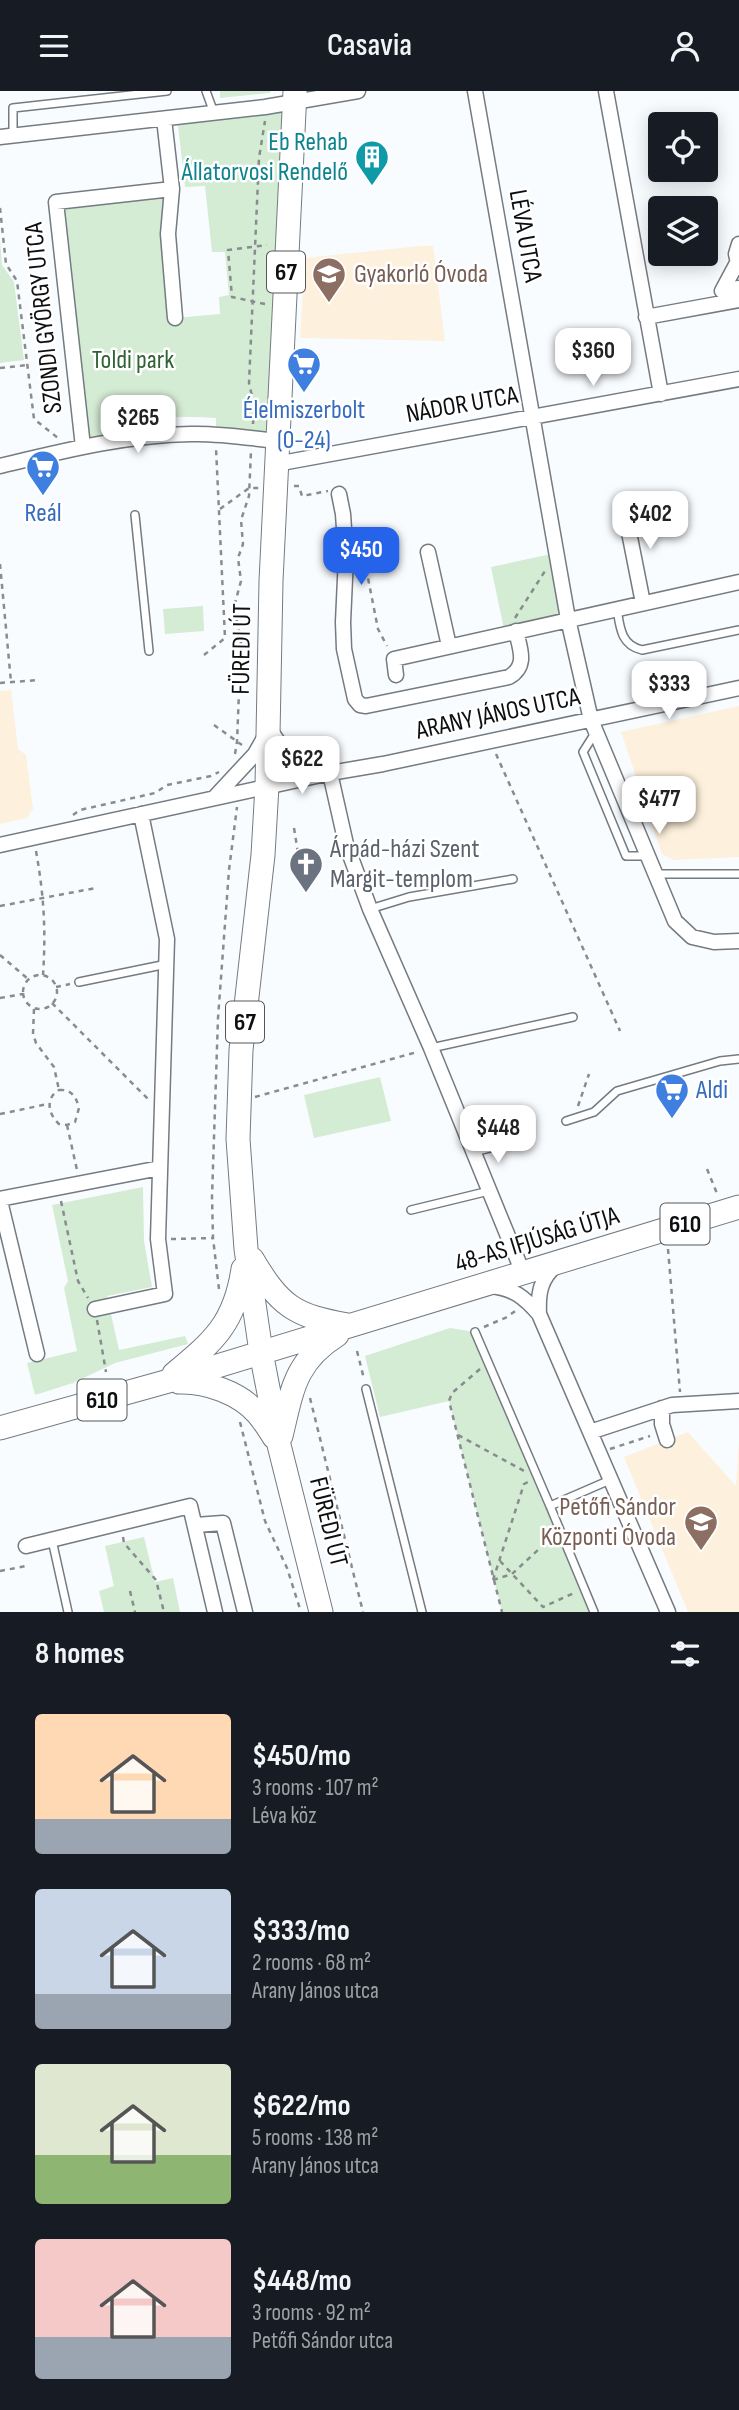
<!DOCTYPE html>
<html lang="en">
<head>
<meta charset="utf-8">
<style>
  :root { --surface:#171b24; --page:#242831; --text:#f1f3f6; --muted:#9ea1a6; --accent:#2563eb }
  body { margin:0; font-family:"Sofia Sans Condensed",sans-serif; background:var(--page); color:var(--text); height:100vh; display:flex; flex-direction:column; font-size:26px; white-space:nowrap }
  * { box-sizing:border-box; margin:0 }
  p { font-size:23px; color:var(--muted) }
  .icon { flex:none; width:38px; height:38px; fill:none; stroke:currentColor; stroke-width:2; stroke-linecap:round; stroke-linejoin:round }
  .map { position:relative; height:1521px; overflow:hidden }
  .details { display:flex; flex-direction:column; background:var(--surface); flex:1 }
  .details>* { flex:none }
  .buttons { position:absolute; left:648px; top:21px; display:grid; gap:14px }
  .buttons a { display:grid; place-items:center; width:70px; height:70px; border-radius:7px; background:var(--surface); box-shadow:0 4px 18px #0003; font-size:35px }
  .price { position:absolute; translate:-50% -60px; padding:0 16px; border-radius:14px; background:#fff; color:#222; font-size:23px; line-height:46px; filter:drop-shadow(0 2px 4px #0008) }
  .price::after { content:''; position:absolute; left:50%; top:42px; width:21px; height:16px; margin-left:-10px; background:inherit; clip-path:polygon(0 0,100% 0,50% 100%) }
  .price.on { background:var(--accent); color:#fff }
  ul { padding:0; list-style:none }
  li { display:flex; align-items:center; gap:21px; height:175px; padding:0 35px }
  li span { display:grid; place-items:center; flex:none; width:196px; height:140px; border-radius:7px; color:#555 }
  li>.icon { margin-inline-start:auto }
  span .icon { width:84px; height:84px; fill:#fffc; stroke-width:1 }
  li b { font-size:30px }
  h2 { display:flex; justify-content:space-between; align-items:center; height:84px; padding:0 35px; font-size:30px }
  header { display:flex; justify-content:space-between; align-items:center; height:91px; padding:0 35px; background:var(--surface); font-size:32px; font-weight:600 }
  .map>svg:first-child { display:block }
  .education { fill:#fdf0dc }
  .green { fill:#d4ebd4 }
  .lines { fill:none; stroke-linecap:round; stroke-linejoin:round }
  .lane-casing { stroke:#747b81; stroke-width:10 }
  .street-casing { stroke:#747b81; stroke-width:17 }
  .primary-casing { stroke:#747b81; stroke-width:25 }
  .path { stroke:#898c8e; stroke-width:2.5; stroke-dasharray:5 5; stroke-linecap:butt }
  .lane { stroke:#fff; stroke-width:7 }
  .street { stroke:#fff; stroke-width:14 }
  .primary { stroke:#fff; stroke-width:23 }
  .labels { text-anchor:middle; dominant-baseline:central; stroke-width:5; stroke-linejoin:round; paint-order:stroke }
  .shield { fill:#fff; stroke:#555658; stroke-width:2 }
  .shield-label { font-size:24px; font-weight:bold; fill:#0c0e10 }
  .culture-label { font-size:26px; fill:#0d838f; stroke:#fff; text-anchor:end }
  .street-label { font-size:26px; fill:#0c0e10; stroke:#fff }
  .education-label { font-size:26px; fill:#785e54; stroke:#fff; text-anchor:start }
  .park-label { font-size:26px; fill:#316234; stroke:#fff }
  .shop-label { font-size:26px; fill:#366cbe; stroke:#fff }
  .worship-label { font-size:26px; fill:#5b616d; stroke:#fff; text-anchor:start }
</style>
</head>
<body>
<header><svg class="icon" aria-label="menu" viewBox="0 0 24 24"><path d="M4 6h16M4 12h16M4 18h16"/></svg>Casavia<svg class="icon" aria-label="person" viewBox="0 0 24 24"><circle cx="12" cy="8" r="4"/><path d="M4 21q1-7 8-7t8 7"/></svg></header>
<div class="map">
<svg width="739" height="1521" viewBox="0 0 739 1521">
  <rect width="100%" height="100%" fill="#f9fcff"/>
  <path class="education" d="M420,155H433L445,250L300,247L305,167Z
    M11,599L18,658L26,664L33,718L27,727L0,733V600Z
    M739,615V766L674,769L662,763L621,641Z
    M688,1341L736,1395L739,1350V1521H688L624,1366Z"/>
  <path class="green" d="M220,0H271L269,2L220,7Z
    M295,12L277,350L216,343V327C185,325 155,326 124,332L128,348L83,356L56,111L172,98L175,227L220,223L219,206L229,204L225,161H212L205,95L185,96L177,26Z
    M0,149L2,174L14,191L24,269L0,272Z
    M556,462L568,528L505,543L491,476Z
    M203,515L204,540L165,543L163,518Z
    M380,986L391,1030L314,1047L304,1004Z
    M143,1096L144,1150L152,1196L107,1205L119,1259L185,1245L188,1253L115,1272L73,1292L35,1304L27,1272L77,1260L64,1197L68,1190L52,1114Z
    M450,1237L475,1241L594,1521H502L449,1310L380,1326L365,1265Z
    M144,1446L155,1491L173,1487L180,1521H104L99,1500L114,1495L105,1455Z"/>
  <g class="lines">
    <g class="lane-casing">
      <path id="lane" d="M206,0L214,22
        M13,44V17L167,0
        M135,424L149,560
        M617,518C620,537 621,554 642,559L739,539
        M595,642L583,661L626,765H648
        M657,783H739
        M370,818L409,806L513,788
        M79,891L167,873
        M431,957L573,926
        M566,1030L594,1021L617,1000L720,970L739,968
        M474,1061L514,1051
        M411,1119L489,1100
        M475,1241L550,1415
        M366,1298L422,1521
        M52,1449L68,1521
        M594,1521L550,1415L610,1389"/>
    </g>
    <g class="street-casing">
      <path id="street" d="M475,0L568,528L591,629L675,830L692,846L714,851L739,850
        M606,0L661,303
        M0,46L265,16L358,0
        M172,98L168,143L175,227
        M739,153L736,163L739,177
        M737,172L722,200L739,197
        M646,226L739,209
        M83,356L56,111L172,98L164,28
        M276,373L739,288
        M0,375C63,360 126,344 191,343C220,342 248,347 277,350
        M339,403L343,423L346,466L343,531L344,558L355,608L360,614L366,615L509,586C528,575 520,558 516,540
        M624,416L643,512
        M428,461L449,555
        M396,584L394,568L739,491
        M269,637C289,669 294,671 329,681
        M330,682L346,753L370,818L431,957L523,1182
        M215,706L255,663L264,647
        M0,754L330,682L383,673L739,597
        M0,1108L160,1077
        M0,1110L37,1263
        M490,1195C513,1197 524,1206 539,1223L668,1521
        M95,1218L165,1203L158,1148L167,848L141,723
        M539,1223C538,1203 540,1187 557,1174
        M662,1317V1333L667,1349
        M590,1341L672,1314L739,1310
        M195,1434L223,1432L245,1521
        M26,1455L190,1415L215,1521"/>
    </g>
    <g class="primary-casing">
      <path id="primary" d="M295,0L271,490L267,695L263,764L241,959L238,1048L246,1158L261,1261L279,1354L321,1521
        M252,1168C280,1215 294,1225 348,1234
        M174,1283C214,1250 235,1232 243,1178
        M179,1291C206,1290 240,1302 258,1323C264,1330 269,1338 274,1346
        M0,1337L165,1291L739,1116
        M281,1345C292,1300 294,1271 337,1244"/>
    </g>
    <path class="path" d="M0,117L6,173L17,190L34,328L58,347
      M265,213L232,206L228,159L267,154
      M0,277L28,274
      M253,333L254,314L249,292L259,67L265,30
      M294,395H299L302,405L328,400
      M220,418L249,397H259
      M0,473L11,591
      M357,475L366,477L378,538L387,555
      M515,527L545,480
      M204,564L225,547L216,357
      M0,592L39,589
      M214,634L242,654
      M235,663L237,651L241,550L234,516L241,490L238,467L243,453L241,429L249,405L251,360
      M496,663L620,940
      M73,724L80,719L155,702L167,694L211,685L219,681
      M294,737L299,768
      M36,760C44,805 46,839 43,884
      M0,815L96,797
      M0,864L28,888
      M23 901a17 17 0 1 1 34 0a17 17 0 1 1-34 0Z
      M56,896L70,893
      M0,907L23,903
      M52,912L149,1009
      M34,918L33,943L36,952L54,976L59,999
      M59,999C71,998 76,1005 79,1017L75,1031L67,1034L59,1033C48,1023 45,1007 59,999Z
      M255,1006L417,961
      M578,1015L589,983
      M0,1023L48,1013
      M67,1034L77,1079
      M707,1078L718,1105
      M61,1110L78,1190L88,1207
      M171,1148L213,1147
      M668,1158L680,1301
      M219,1198L213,1147L212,1106L218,927L229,779L237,716
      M97,1229L106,1281
      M484,1236L507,1226L518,1218
      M357,1260L364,1288
      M480,1278L452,1302L449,1310L502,1521
      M310,1307L363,1521
      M240,1331L265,1430L287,1477L301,1521
      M458,1344L526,1381
      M610,1358L650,1345
      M123,1446L124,1452L156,1489L164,1521
      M500,1470L543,1516L574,1502
      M0,1480L26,1475
      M493,1489L524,1393L528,1391
      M493,1489L512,1483L552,1446
      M130,1500L135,1521"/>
    <use href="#lane" class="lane"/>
    <use href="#street" class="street"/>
    <use href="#primary" class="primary"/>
  </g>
  <defs>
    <g id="building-pin" transform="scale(1.75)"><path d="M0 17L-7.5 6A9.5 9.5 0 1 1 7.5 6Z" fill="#0f9aa8" stroke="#fff"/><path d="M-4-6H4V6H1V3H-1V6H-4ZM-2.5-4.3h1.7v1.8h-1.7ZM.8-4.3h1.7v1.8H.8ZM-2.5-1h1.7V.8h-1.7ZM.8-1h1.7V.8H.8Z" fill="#fff"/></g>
    <g id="school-pin" transform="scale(1.75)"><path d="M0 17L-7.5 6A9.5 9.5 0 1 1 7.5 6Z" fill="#8d6e63" stroke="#fff"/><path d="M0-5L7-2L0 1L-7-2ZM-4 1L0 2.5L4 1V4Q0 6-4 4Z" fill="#fff"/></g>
    <g id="supermarket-pin" transform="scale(1.75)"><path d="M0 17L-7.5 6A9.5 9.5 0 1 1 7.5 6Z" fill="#3f7fe0" stroke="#fff"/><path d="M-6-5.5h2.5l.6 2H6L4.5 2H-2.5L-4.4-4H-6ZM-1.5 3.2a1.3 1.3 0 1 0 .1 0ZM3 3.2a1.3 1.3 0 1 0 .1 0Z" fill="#fff"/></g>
    <g id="church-pin" transform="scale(1.75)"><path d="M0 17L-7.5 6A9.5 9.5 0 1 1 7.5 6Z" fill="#6b7280" stroke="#fff"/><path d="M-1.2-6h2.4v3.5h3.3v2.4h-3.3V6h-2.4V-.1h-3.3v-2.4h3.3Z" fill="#fff"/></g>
  </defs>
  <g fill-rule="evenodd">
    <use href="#building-pin" x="372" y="66"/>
    <use href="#school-pin" x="329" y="183"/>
    <use href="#supermarket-pin" x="304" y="273"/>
    <use href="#supermarket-pin" x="43" y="376"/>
    <use href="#church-pin" x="306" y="773"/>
    <use href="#supermarket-pin" x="672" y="999"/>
    <use href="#school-pin" x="701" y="1431"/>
  </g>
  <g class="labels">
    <g class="shield">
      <rect x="267" y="160.5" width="38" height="41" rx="5"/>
      <rect x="226" y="910.5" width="38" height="41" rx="5"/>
      <rect x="660.5" y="1112.5" width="49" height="41" rx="5"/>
      <rect x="77.5" y="1288.5" width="49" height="41" rx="5"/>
    </g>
    <g class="shield-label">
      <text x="286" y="181">67</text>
      <text x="245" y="931">67</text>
      <text x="685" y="1133">610</text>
      <text x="102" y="1309">610</text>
    </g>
    <g class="culture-label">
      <text x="348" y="51">Eb Rehab<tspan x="348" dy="30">Állatorvosi Rendelő</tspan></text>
    </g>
    <g class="street-label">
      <text transform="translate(525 145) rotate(80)">LÉVA UTCA</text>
      <text transform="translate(44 227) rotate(-96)">SZONDI GYÖRGY UTCA</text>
      <text transform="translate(462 314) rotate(-10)">NÁDOR UTCA</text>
      <text transform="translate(242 558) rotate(-89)">FÜREDI ÚT</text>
      <text transform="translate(498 623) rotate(-12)">ARANY JÁNOS UTCA</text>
      <text transform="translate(537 1149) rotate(-17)">48-AS IFJÚSÁG ÚTJA</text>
      <text transform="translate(328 1431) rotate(76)">FÜREDI ÚT</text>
    </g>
    <g class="education-label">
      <text x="354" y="183">Gyakorló Óvoda</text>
      <text x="676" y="1416" text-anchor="end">Petőfi Sándor<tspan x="676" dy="30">Központi Óvoda</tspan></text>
    </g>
    <g class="park-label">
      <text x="133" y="269">Toldi park</text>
    </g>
    <g class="shop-label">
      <text x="304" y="319">Élelmiszerbolt<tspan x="304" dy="30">(0-24)</tspan></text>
      <text x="43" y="422">Reál</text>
      <text x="696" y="999" text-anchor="start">Aldi</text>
    </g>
    <g class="worship-label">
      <text x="330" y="758">Árpád-házi Szent<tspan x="330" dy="30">Margit-templom</tspan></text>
    </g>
  </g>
</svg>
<div class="buttons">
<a><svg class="icon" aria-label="locate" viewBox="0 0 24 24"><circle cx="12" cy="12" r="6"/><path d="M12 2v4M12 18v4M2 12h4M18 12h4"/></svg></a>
<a><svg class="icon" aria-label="layers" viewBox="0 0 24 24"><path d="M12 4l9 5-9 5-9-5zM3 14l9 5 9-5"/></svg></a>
</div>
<b class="price" style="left:593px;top:297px">$360</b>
<b class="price" style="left:138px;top:364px">$265</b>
<b class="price" style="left:650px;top:460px">$402</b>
<b class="price on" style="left:361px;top:496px">$450</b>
<b class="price" style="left:669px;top:630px">$333</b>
<b class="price" style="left:302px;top:705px">$622</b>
<b class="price" style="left:659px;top:745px">$477</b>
<b class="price" style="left:498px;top:1074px">$448</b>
</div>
<section class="details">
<h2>8 homes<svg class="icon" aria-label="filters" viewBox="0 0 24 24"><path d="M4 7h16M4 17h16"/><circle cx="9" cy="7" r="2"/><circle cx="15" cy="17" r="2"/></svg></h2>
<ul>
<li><span style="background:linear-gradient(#ffd9b3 75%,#9aa5b1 0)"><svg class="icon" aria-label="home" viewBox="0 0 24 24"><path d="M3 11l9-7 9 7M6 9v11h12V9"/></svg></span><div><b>$450/mo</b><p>3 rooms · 107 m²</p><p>Léva köz</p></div></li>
<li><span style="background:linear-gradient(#c9d6e8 75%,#9aa5b1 0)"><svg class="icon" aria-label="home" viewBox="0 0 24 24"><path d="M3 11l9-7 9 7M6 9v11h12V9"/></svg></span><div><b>$333/mo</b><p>2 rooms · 68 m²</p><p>Arany János utca</p></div></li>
<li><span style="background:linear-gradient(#dfe7d0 65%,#8fb573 0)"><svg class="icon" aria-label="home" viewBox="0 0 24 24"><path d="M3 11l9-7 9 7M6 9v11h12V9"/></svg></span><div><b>$622/mo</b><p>5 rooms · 138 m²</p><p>Arany János utca</p></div></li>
<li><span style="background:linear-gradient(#f6c9c9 70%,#9aa5b1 0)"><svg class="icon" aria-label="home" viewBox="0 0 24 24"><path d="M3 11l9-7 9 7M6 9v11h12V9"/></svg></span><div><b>$448/mo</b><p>3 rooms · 92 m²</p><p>Petőfi Sándor utca</p></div></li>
</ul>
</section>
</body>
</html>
